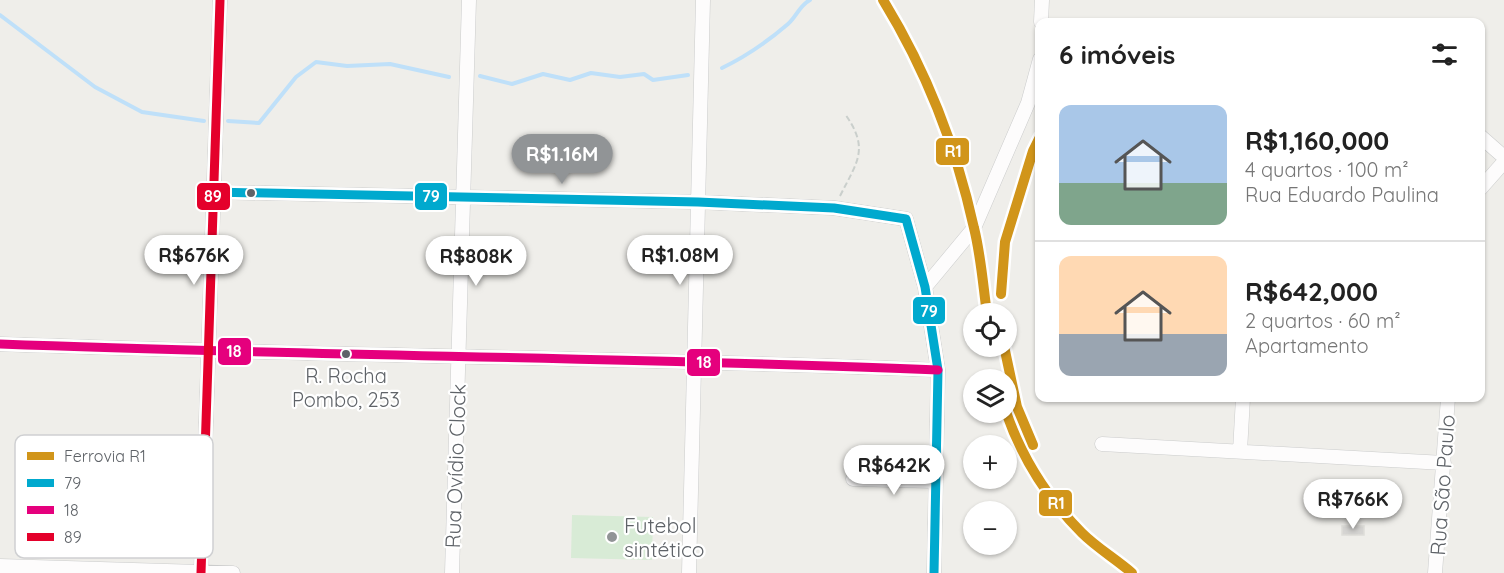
<!DOCTYPE html>
<html lang="pt">
<head>
<meta charset="utf-8">
<style>
  :root { --surface:#fff; --page:#f6f6f6; --text:#222; --muted:#767676; --line:#e0e0e0; --accent:#919496 }
  body { margin:0; font-family:Quicksand,sans-serif; background:var(--page); color:var(--text); height:100vh; display:flex; flex-direction:column; font-size:22px; white-space:nowrap }
  * { box-sizing:border-box; margin:0 }
  p { font-size:20px; color:var(--muted) }
  .icon { flex:none; width:33px; height:33px; fill:none; stroke:currentColor; stroke-width:2; stroke-linecap:round; stroke-linejoin:round }
  .map { position:relative; flex:1; overflow:hidden }
  .drawer { position:absolute; left:1035px; top:18px; width:450px; height:384px; display:flex; flex-direction:column; background:var(--surface); border-radius:12px; box-shadow:0 2px 4px #0004 }
  .drawer>* { flex:none }
  .fabs { position:absolute; left:963px; top:303px; display:grid; gap:12px }
  .fabs a { display:grid; place-items:center; width:54px; height:54px; border-radius:50%; background:var(--surface); box-shadow:0 2px 4px #0004; font-size:30px }
  .price { position:absolute; translate:-50% -51px; padding:0 14px; border-radius:21px; background:#fff; color:#222; font-size:20px; line-height:39px; filter:drop-shadow(0 2px 3px #0008) }
  .price::after { content:''; position:absolute; left:50%; top:36px; width:18px; height:14px; margin-left:-9px; background:inherit; clip-path:polygon(0 0,100% 0,50% 100%) }
  .price.active { background:var(--accent); color:#fff }
  ul { padding:0; list-style:none }
  li { display:flex; align-items:center; gap:18px; height:150px; padding:0 24px }
  li+li { border-top:2px solid var(--line) }
  li span { display:grid; place-items:center; flex:none; width:168px; height:120px; border-radius:12px; color:#555 }
  li>.icon { margin-inline-start:auto }
  span .icon { width:72px; height:72px; fill:#fffc; stroke-width:1 }
  li b { font-size:26px }
  h2 { display:flex; justify-content:space-between; align-items:center; height:72px; padding:0 24px; font-size:26px }
  .map>svg:first-child { display:block }
  .green { fill:#d8ebd6 }
  .lines { fill:none; stroke-linecap:round; stroke-linejoin:round }
  .stream { stroke:#bfe0f9; stroke-width:4 }
  .building { fill:#d6d5d3; stroke:#deddd9; stroke-width:1.5 }
  .minor-casing { stroke:#cbcccc; stroke-width:15 }
  .path { stroke:#cacfcc; stroke-width:2; stroke-dasharray:6 3; stroke-linecap:butt }
  .minor { stroke:#fdfcfc; stroke-width:14 }
  .bus-1-casing { stroke:#fff; stroke-width:14 }
  .bus-2-casing { stroke:#fff; stroke-width:14 }
  .bus-3-casing { stroke:#fff; stroke-width:14 }
  .bus-1 { stroke:#00a9ce; stroke-width:9 }
  .bus-2 { stroke:#e5007d; stroke-width:9 }
  .bus-3 { stroke:#e4002b; stroke-width:9 }
  .rail-1-casing { stroke:#fff; stroke-width:15 }
  .rail-1 { stroke:#d1951a; stroke-width:10 }
  .bus-dot { fill:#5f6368; stroke:#fff; stroke-width:2 }
  .poi-dot { fill:#919496; stroke:#fff; stroke-width:2 }
  .labels { text-anchor:middle; dominant-baseline:central; stroke-width:4.5; stroke-linejoin:round; paint-order:stroke }
  .bus-label { font-size:20px; fill:#5f6368; stroke:#fff }
  .street-label { font-size:21px; fill:#5f6368; stroke:#fff }
  .poi-label { font-size:21px; fill:#5f6368; stroke:#fff; text-anchor:start }
  .key { fill:#fff; stroke:#cfd0d2; stroke-width:1.5 }
  .key-label { font-size:16px; fill:#5f6368 }
  .line-badge { stroke:#fff; stroke-width:2 }
  .badge-label { font-size:16px; text-anchor:middle; font-weight:bold; fill:#fff }
</style>
</head>
<body>
<div class="map">
<svg width="1504" height="573" viewBox="0 0 1504 573">
  <rect width="100%" height="100%" fill="#efeeea"/>
  <path class="green" d="M572,515L653,517L652,560L571,558Z"/>
  <g class="lines">
    <path class="stream" d="M0,15L95,87L142,112L204,121
      M722,68C747,56 767,42 788,24C797,16 799,6 810,0
      M480,76L512,84L543,74L570,80L591,73L620,77L644,74L653,80L688,75
      M228,121L259,123L296,77L316,62L347,66L390,64L449,77"/>
  </g>
  <path class="building" d="M1342,526H1364V535H1342Z"/>
  <g class="lines">
    <g class="minor-casing">
      <path id="minor" d="M1041,22L1042,0
        M1480,136L1504,157
        M1480,189L1504,162
        M213,192L698,202L834,208L906,219L925,287L938,370L934,573
        M925,287L974,228L1028,103L1040,59
        M0,344C313,356 626,357 938,370
        M1102,444L1444,463
        M1240,451L1243,398
        M853,479L935,481
        M0,566L233,573
        M201,573L220,0
        M452,573L469,0
        M689,573L703,0
        M1435,573L1448,398"/>
    </g>
    <path class="path" d="M840,196C857,162 870,149 845,114"/>
    <use href="#minor" class="minor"/>
    <g class="bus-1-casing">
      <path id="bus-1" d="M213,192L698,202L834,208L906,219L925,287L938,370L934,573"/>
    </g>
    <g class="bus-2-casing">
      <path id="bus-2" d="M0,344C313,356 626,357 938,370"/>
    </g>
    <g class="bus-3-casing">
      <path id="bus-3" d="M201,573L220,0"/>
    </g>
    <use href="#bus-1" class="bus-1"/>
    <use href="#bus-2" class="bus-2"/>
    <use href="#bus-3" class="bus-3"/>
    <g class="rail-1-casing">
      <path id="rail-1" d="M883,0C926,70 956,147 974,228C981,256 983,285 987,314
        M1001,294L1005,242L1033,151L1040,137
        M1004,346L1017,407L1033,445
        M1006,412C1022,458 1047,498 1082,533C1097,548 1116,559 1132,573"/>
    </g>
    <use href="#rail-1" class="rail-1"/>
  </g>
  <g class="bus-dot">
    <circle cx="251" cy="193" r="5"/>
    <circle cx="346" cy="354" r="5"/>
  </g>
  <circle class="poi-dot" cx="612" cy="537" r="6"/>
  <g class="labels">
    <g class="bus-label">
      <text x="346" y="375">R. Rocha<tspan x="346" dy="24">Pombo, 253</tspan></text>
    </g>
    <g class="street-label">
      <text transform="translate(455 466) rotate(-88)">Rua Ovídio Clock</text>
      <text transform="translate(1442 485) rotate(-86)">Rua São Paulo</text>
    </g>
    <g class="poi-label">
      <text x="624" y="525">Futebol<tspan x="624" dy="24">sintético</tspan></text>
    </g>
  </g>
  <rect x="15" y="435" width="198" height="123" rx="9" class="key"/>
  <rect x="27" y="452" width="27" height="8" fill="#d1951a"/>
  <rect x="27" y="479" width="27" height="8" fill="#00a9ce"/>
  <rect x="27" y="506" width="27" height="8" fill="#e5007d"/>
  <rect x="27" y="533" width="27" height="8" fill="#e4002b"/>
  <g class="key-label">
    <text x="64" y="462">Ferrovia R1</text>
    <text x="64" y="489">79</text>
    <text x="64" y="516">18</text>
    <text x="64" y="543">89</text>
  </g>
  <g class="line-badge">
    <rect x="935" y="137" width="35" height="29" rx="6" fill="#d1951a"/>
    <rect x="414" y="182" width="34" height="29" rx="6" fill="#00a9ce"/>
    <rect x="196" y="182" width="35" height="29" rx="6" fill="#e4002b"/>
    <rect x="912" y="296" width="34" height="29" rx="6" fill="#00a9ce"/>
    <rect x="217" y="337" width="35" height="29" rx="6" fill="#e5007d"/>
    <rect x="686" y="348" width="35" height="29" rx="6" fill="#e5007d"/>
    <rect x="1038" y="489" width="35" height="28" rx="6" fill="#d1951a"/>
  </g>
  <g class="badge-label">
    <text x="953" y="157">R1</text>
    <text x="431" y="202">79</text>
    <text x="213" y="202">89</text>
    <text x="929" y="317">79</text>
    <text x="234" y="357">18</text>
    <text x="704" y="368">18</text>
    <text x="1056" y="509">R1</text>
  </g>
</svg>
<div class="fabs">
<a><svg class="icon" aria-label="locate" viewBox="0 0 24 24"><circle cx="12" cy="12" r="6"/><path d="M12 2v4M12 18v4M2 12h4M18 12h4"/></svg></a>
<a><svg class="icon" aria-label="layers" viewBox="0 0 24 24"><path d="M12 4l9 5-9 5-9-5zM3 14l9 5 9-5"/></svg></a>
<a>+</a>
<a>−</a>
</div>
<b class="price active" style="left:562px;top:185px">R$1.16M</b>
<b class="price" style="left:194px;top:286px">R$676K</b>
<b class="price" style="left:680px;top:286px">R$1.08M</b>
<b class="price" style="left:476px;top:287px">R$808K</b>
<b class="price" style="left:894px;top:496px">R$642K</b>
<b class="price" style="left:1353px;top:530px">R$766K</b>
<section class="drawer">
<h2>6 imóveis<svg class="icon" aria-label="filters" viewBox="0 0 24 24"><path d="M4 7h16M4 17h16"/><circle cx="9" cy="7" r="2"/><circle cx="15" cy="17" r="2"/></svg></h2>
<ul>
<li><span style="background:linear-gradient(#a9c7e8 65%,#7fa58c 0)"><svg class="icon" aria-label="home" viewBox="0 0 24 24"><path d="M3 11l9-7 9 7M6 9v11h12V9"/></svg></span><div><b>R$1,160,000</b><p>4 quartos · 100 m²</p><p>Rua Eduardo Paulina</p></div></li>
<li><span style="background:linear-gradient(#ffd9b3 65%,#9aa5b1 0)"><svg class="icon" aria-label="home" viewBox="0 0 24 24"><path d="M3 11l9-7 9 7M6 9v11h12V9"/></svg></span><div><b>R$642,000</b><p>2 quartos · 60 m²</p><p>Apartamento</p></div></li>
</ul>
</section>
</div>
</body>
</html>
